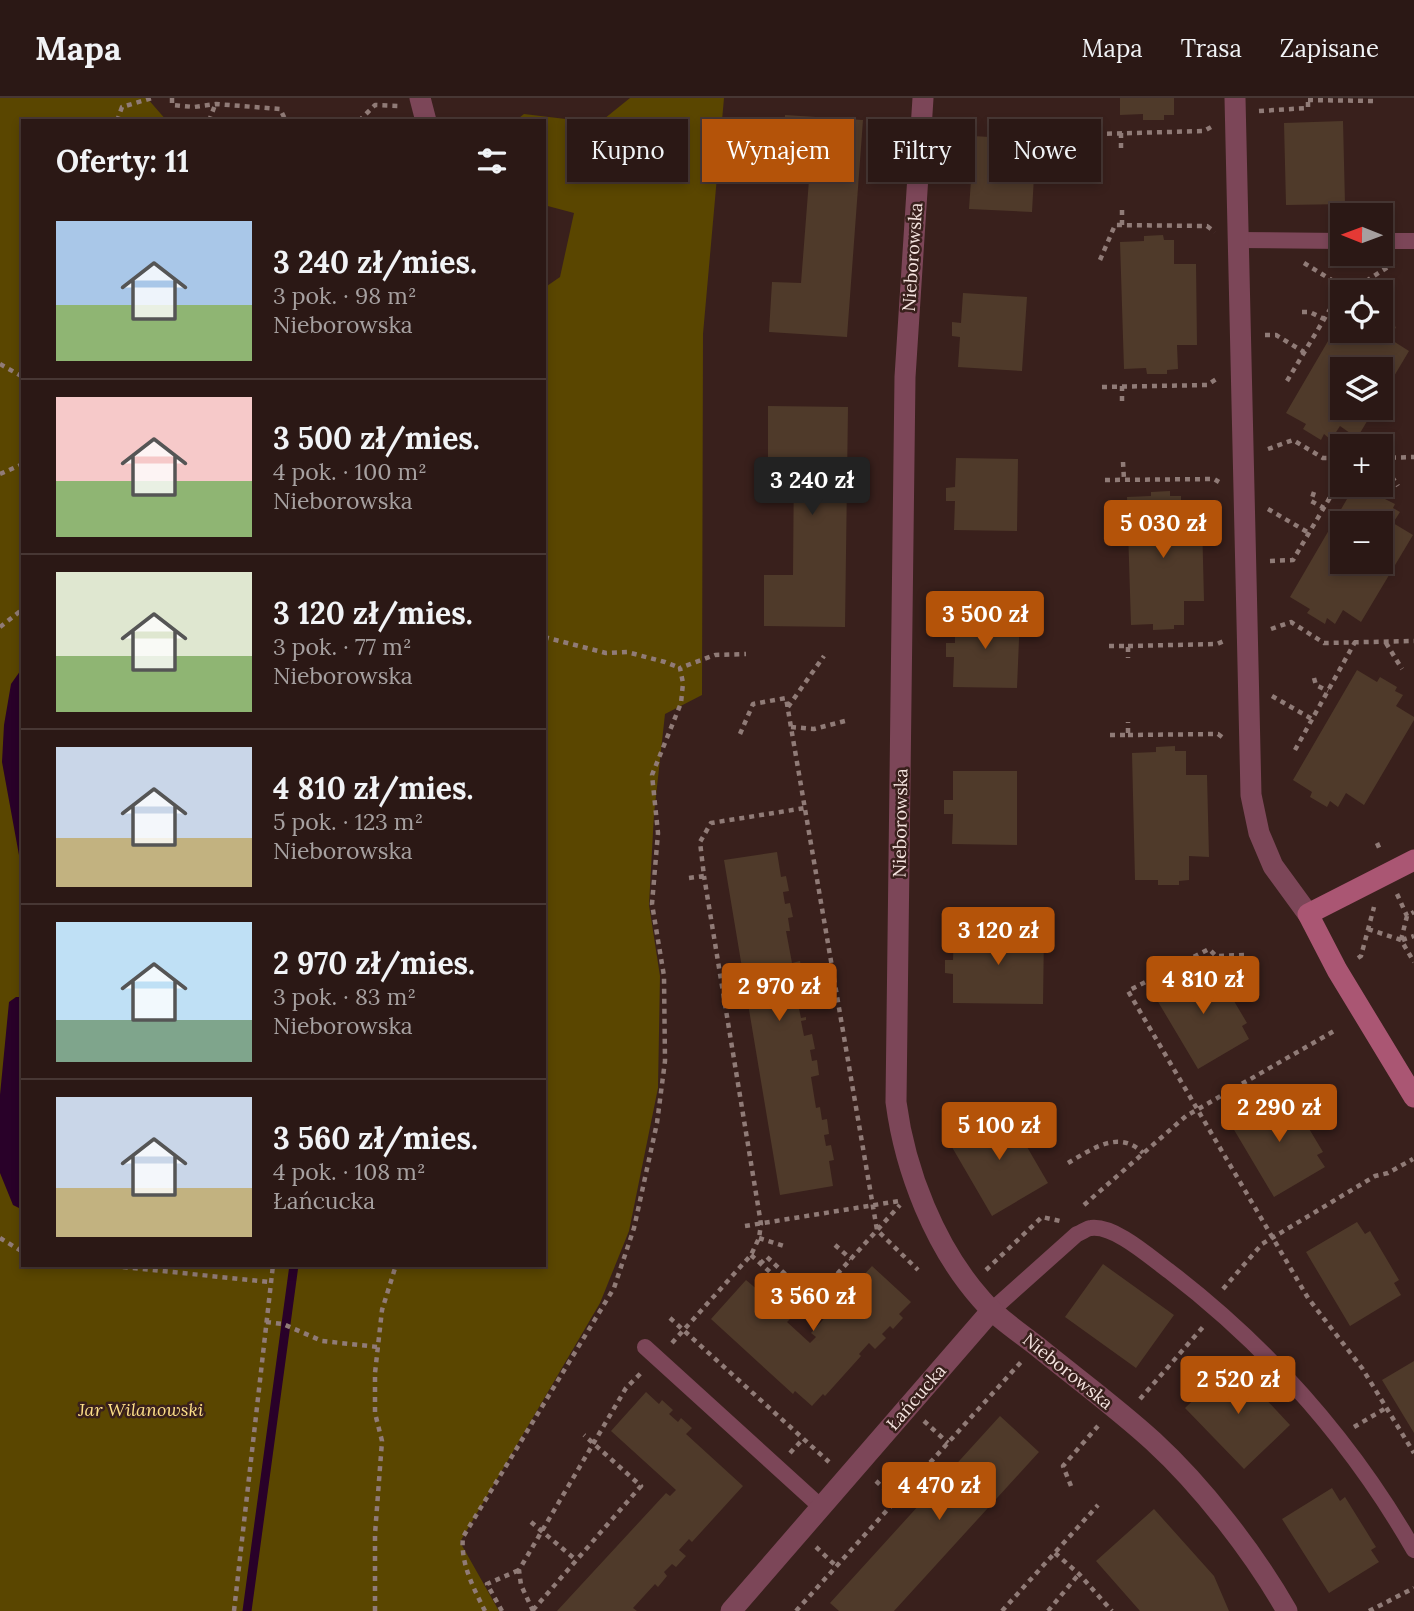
<!DOCTYPE html>
<html lang="pl">
<head>
<meta charset="utf-8">
<style>
  :root { --surface:#2b1815; --page:#33211e; --text:#f1f3f6; --muted:#a6a0a0; --line:#473734; --accent:#b45309 }
  body { margin:0; font-family:Lora,serif; background:var(--page); color:var(--text); height:100vh; display:flex; flex-direction:column; font-size:26px; white-space:nowrap }
  * { box-sizing:border-box; margin:0 }
  p { font-size:23px; color:var(--muted) }
  .icon { flex:none; width:38px; height:38px; fill:none; stroke:currentColor; stroke-width:2; stroke-linecap:round; stroke-linejoin:round }
  .map { position:relative; flex:1; overflow:hidden }
  .drawer { position:absolute; left:21px; top:21px; width:525px; height:1148px; display:flex; flex-direction:column; background:var(--surface); border-radius:0px; box-shadow:0 4px 10px #0003,0 0 0 2px var(--line) }
  .drawer>* { flex:none }
  .banner { position:absolute; left:567px; top:21px; width:665px; height:63px; display:flex; gap:14px }
  .needle { width:46px; rotate:271deg }
  .tools { position:absolute; left:1330px; top:105px; display:grid; gap:14px }
  .tools a { display:grid; place-items:center; width:63px; height:63px; border-radius:0px; background:var(--surface); box-shadow:0 4px 10px #0003,0 0 0 2px var(--line); font-size:35px }
  .price { position:absolute; translate:-50% -60px; padding:0 16px; border-radius:7px; background:var(--accent); color:#fff; font-size:23px; line-height:46px; filter:drop-shadow(0 2px 4px #0008) }
  .price::after { content:''; position:absolute; left:50%; top:42px; width:21px; height:16px; margin-left:-10px; background:inherit; clip-path:polygon(0 0,100% 0,50% 100%) }
  .price.selected { background:#222; color:#fff }
  ul { padding:0; list-style:none }
  li { display:flex; align-items:center; gap:21px; height:175px; padding:0 35px }
  li+li { border-top:2px solid var(--line) }
  li span { display:grid; place-items:center; flex:none; width:196px; height:140px; border-radius:0px; color:#555 }
  li>.icon { margin-inline-start:auto }
  span .icon { width:84px; height:84px; fill:#fffc; stroke-width:1 }
  li b { font-size:30px }
  h2 { display:flex; justify-content:space-between; align-items:center; height:84px; padding:0 35px; font-size:30px }
  .chip { padding:0 24px; border-radius:0px; background:var(--surface); box-shadow:0 4px 10px #0003,0 0 0 2px var(--line); font-size:24px; line-height:63px }
  .chip.selected { background:var(--accent); color:#fff }
  header { display:flex; align-items:center; gap:42px; box-sizing:border-box; height:98px; padding:0 35px; background:var(--surface); border-bottom:2px solid var(--line) }
  header strong { font-size:33px }
  nav { display:flex; gap:38px; margin-inline-start:auto; font-size:24px }
  .map>svg:first-child { display:block }
  .green { fill:#5a4600 }
  .water { fill:#290129 }
  .lines { fill:none; stroke-linecap:round; stroke-linejoin:round }
  .stream { stroke:#290129; stroke-width:9 }
  .building { fill:#4f3a2a; fill-rule:evenodd }
  .path { stroke:#907b77; stroke-width:4.5; stroke-dasharray:5 5; stroke-linecap:butt }
  .lane { stroke:#7c4658; stroke-width:16 }
  .street { stroke:#7c4658; stroke-width:21 }
  .secondary { stroke:#aa5673; stroke-width:21 }
  .labels { text-anchor:middle; dominant-baseline:central; stroke-width:5; stroke-linejoin:round; paint-order:stroke }
  .street-label { font-size:18px; fill:#f4e3df; stroke:#39201c }
  .park-label { font-size:18px; font-style:italic; fill:#fddf88; stroke:#39201c }
</style>
</head>
<body>
<header>
<strong>Mapa</strong>
<nav><a>Mapa</a><a>Trasa</a><a>Zapisane</a></nav>
</header>
<div class="map">
<svg width="1414" height="1513" viewBox="0 0 1414 1513">
  <rect width="100%" height="100%" fill="#39201c"/>
  <path class="green" d="M0,0H147L167,23H23V1167H544V190L560,179L574,115L544,107V23H515L524,16L599,25L630,0H724L703,236L702,597L665,616L654,716L649,807L660,878L658,990L629,1133L600,1205L460,1444L499,1513H0Z"/>
  <path class="water" d="M23,569V779L2,664L4,627L11,586Z
    M16,899H23V1112L13,1107L0,1075V997L9,904Z"/>
  <g class="lines">
    <path class="stream" d="M247,1513L294,1167"/>
  </g>
  <path class="building" d="M1120,0H1174V17H1164V22H1143V16L1120,17Z
    M785,17L863,22L847,239L769,234L772,184L801,185L810,69L782,67Z
    M1343,23L1345,106L1286,107L1284,25Z
    M973,38L1036,42L1032,114L969,111L971,82L962,81L963,67L972,68Z
    M1163,137L1164,142H1174V166H1196L1197,247H1177L1178,271L1167,272V276H1147L1146,270L1124,271L1120,144L1144,143V138Z
    M963,195L1027,199L1022,273L958,269L960,239L952,238V224L961,225Z
    M1381,216L1391,222L1389,225L1396,229L1390,241L1409,253L1381,300V271H1342V310H1375L1357,340L1340,328L1331,342L1324,336L1321,342L1303,331L1306,326L1286,315L1342,219V233H1381Z
    M768,308L848,309L845,529L764,528V477H793L794,361H768Z
    M956,360L1018,361L1017,433L954,432L955,403H946V390L955,389Z
    M1354,389L1375,401L1377,397L1395,406L1393,410L1400,414L1393,425L1413,437L1361,524L1343,512L1335,526L1327,520L1325,526L1307,515L1310,511L1290,499ZM1342,425H1381V464H1342Z
    M1170,393V398H1181V421L1202,422L1204,503H1184V527H1174V531L1153,532V526L1131,527L1127,399L1151,398V394Z
    M955,515L1020,517L1017,590L953,589L954,559H946V545H955Z
    M1357,572L1377,584L1380,579L1397,589L1395,593L1403,597L1396,608L1414,619V622L1364,707L1346,695L1338,709L1330,703L1327,709L1310,699L1312,694L1293,682Z
    M1175,648V653H1186V677H1207L1209,759L1189,758V782L1179,783V787H1158V782H1135L1132,655L1156,654V649Z
    M953,673H1017V747L952,746L953,716H944V702H953Z
    M777,754L781,779L786,778L789,793L783,794L785,806L790,805L793,819L788,820L790,833H786L792,865L800,863L803,878L798,879L800,890L805,889L807,904L798,906L801,920L806,919V922L801,923L804,938L812,936L815,951L810,952L812,963L817,962L819,977L811,979L816,1010L820,1009L822,1022L827,1021L829,1036L824,1037L826,1048L831,1047L834,1062L829,1063L833,1088L780,1097L724,762Z
    M954,832L1044,833L1043,906L953,905V876L945,875V862H953Z
    M1205,867L1212,879L1218,876L1247,925L1242,928L1249,941L1198,971L1154,897Z
    M1281,995L1288,1007L1293,1004L1323,1054L1317,1057L1325,1069L1274,1099L1230,1025Z
    M1005,1011L1048,1085L992,1118L949,1044Z
    M1357,1124L1365,1136L1370,1133L1399,1182L1394,1185L1401,1197L1350,1228L1306,1154Z
    M1103,1166L1174,1217L1136,1270L1065,1219Z
    M872,1168L911,1204L899,1216L903,1220L893,1231L890,1228L882,1236L886,1240L875,1251L869,1245L859,1256L861,1258L825,1298L823,1296L812,1308L795,1293L793,1296L711,1221L746,1182L759,1193L763,1190L773,1200L770,1203L779,1212L782,1208L793,1218L787,1224L810,1245L816,1239L811,1235Z
    M1414,1263V1335L1382,1282Z
    M1232,1265L1290,1327L1244,1371L1185,1310Z
    M646,1294L659,1306L662,1302L673,1312L669,1316L678,1324L681,1320L692,1330L686,1336L743,1388L692,1444L689,1441L679,1452L686,1458L676,1469L672,1466L664,1474L667,1478L658,1489L655,1486L633,1510L637,1513H557L666,1395L670,1398L676,1392L611,1333Z
    M1000,1318L1039,1354L894,1513H839L830,1505Z
    M1332,1390L1340,1403L1345,1399L1376,1449L1371,1452L1379,1464L1329,1495L1282,1421Z
    M1154,1411L1214,1478L1229,1513H1140L1096,1463Z"/>
  <g class="lines">
    <path class="path" d="M172,0V7L194,9L216,6L280,11L286,23
      M1308,2L1374,3
      M1259,13L1308,10V2
      M117,23L122,9L152,0
      M209,23L215,7
      M359,23L375,7L399,8
      M1121,35V50
      M1097,36L1204,33L1213,28
      M1122,112V127
      M1100,162L1115,127L1207,128L1215,134
      M1304,165L1338,186L1357,189L1394,165
      M1357,190L1385,194L1392,201
      M1302,214H1310L1324,221
      M1265,237H1276L1304,254
      M0,266L23,279
      M1287,283L1344,188
      M1122,288V306
      M1102,289L1207,287L1218,280
      M1268,351L1293,342L1323,360H1342
      M1381,360L1414,359
      M1381,362L1398,388
      M1123,364L1124,382
      M0,376L23,366
      M1105,382L1214,381L1219,384
      M1314,394L1311,403L1324,410
      M1268,411L1309,435
      M1270,463L1293,462L1342,379
      M0,529L23,511
      M1271,531L1291,524L1324,545L1414,543
      M544,539L606,555L627,554L665,564L680,570
      M1386,545L1402,571
      M1109,548H1128V560
      M1128,548L1217,546L1224,543
      M1314,580L1316,587L1328,593
      M1272,598L1312,621
      M788,609L824,558
      M791,629L814,631L845,623
      M740,636L753,606L786,600L877,1132L918,1172
      M1110,637H1128V624
      M1128,637L1218,636L1226,642
      M1295,652L1355,544
      M1377,745L1381,754
      M689,780L704,778L700,744L711,725L805,710
      M1397,796L1407,818
      M1368,831L1401,842L1414,864
      M1401,842L1407,818L1414,814
      M1402,842L1414,838
      M1244,857L1216,858L1209,851L1128,893L1308,1200L1362,1270L1414,1355
      M1358,860L1361,858L1374,809
      M1068,1065C1092,1051 1119,1031 1143,1055
      M1084,1107L1186,1018L1334,933
      M745,1128L899,1103
      M0,1140L23,1154
      M759,1140L787,1149
      M835,1147L851,1161
      M751,1157L808,1208L900,1107
      M760,1166L767,1159L801,1191L796,1197
      M103,1167L270,1184
      M986,1172L1042,1119L1060,1123
      M1223,1191L1262,1146L1375,1078L1388,1075L1413,1061
      M670,1220L829,1364
      M266,1224L283,1226L322,1243L378,1249
      M672,1245L751,1157L759,1140L761,1126L704,778
      M1140,1301L1203,1229
      M924,1323L948,1345
      M1354,1329L1386,1310
      M790,1355L803,1341
      M876,1383L896,1402
      M1071,1388L1063,1368L1098,1328
      M531,1424L576,1462
      M816,1449L836,1468
      M1055,1455L1079,1476L1112,1513
      M533,1512L641,1388L584,1337
      M234,1513L273,1167
      M375,1513V1436L382,1343L375,1315V1275L382,1212L396,1167
      M485,1513C474,1491 460,1465 463,1439L614,1190L634,1130L657,1025L665,963L664,878L652,806L658,735L652,677L681,605L683,585L680,570L715,557L746,556
      M502,1513L487,1486L519,1472
      M533,1513L521,1487L519,1472L626,1290L643,1273
      M796,1513L1021,1264
      M1002,1513L1098,1407
      M1048,1513L1079,1476
      M1369,1513L1414,1490"/>
    <path class="lane" d="M1237,142L1342,143
      M1381,143H1414
      M992,1212L1077,1136C1081,1135 1087,1130 1091,1130C1115,1127 1151,1160 1169,1173C1268,1249 1352,1344 1414,1452
      M645,1249L821,1409"/>
    <path class="street" d="M420,0L426,23
      M923,0L905,279L896,1004C905,1073 935,1149 981,1201C997,1220 1019,1234 1038,1249C1076,1280 1117,1310 1153,1343C1202,1388 1254,1455 1287,1513
      M1235,0L1251,697L1259,735L1273,768L1308,816
      M731,1513L992,1212"/>
    <path class="secondary" d="M1414,762L1308,816L1337,872L1414,999"/>
  </g>
  <g class="labels">
    <g class="street-label">
      <text transform="translate(912 159) rotate(-86)">Nieborowska</text>
      <text transform="translate(900 725) rotate(-89)">Nieborowska</text>
      <text transform="translate(1068 1273) rotate(39)">Nieborowska</text>
      <text transform="translate(916 1299) rotate(-49)">Łańcucka</text>
    </g>
    <g class="park-label">
      <text x="141" y="1311">Jar Wilanowski</text>
    </g>
  </g>
</svg>
<div class="tools">
<a><svg class="needle" viewBox="-14 -14 28 28"><path d="M0-13l5 13h-10z" fill="#e53935"/><path d="M0 13l5-13h-10z" fill="#a6a0a0"/></svg></a>
<a><svg class="icon" aria-label="locate" viewBox="0 0 24 24"><circle cx="12" cy="12" r="6"/><path d="M12 2v4M12 18v4M2 12h4M18 12h4"/></svg></a>
<a><svg class="icon" aria-label="layers" viewBox="0 0 24 24"><path d="M12 4l9 5-9 5-9-5zM3 14l9 5 9-5"/></svg></a>
<a>+</a>
<a>−</a>
</div>
<b class="price selected" style="left:812px;top:419px">3 240 zł</b>
<b class="price" style="left:1163px;top:462px">5 030 zł</b>
<b class="price" style="left:985px;top:553px">3 500 zł</b>
<b class="price" style="left:998px;top:869px">3 120 zł</b>
<b class="price" style="left:1203px;top:918px">4 810 zł</b>
<b class="price" style="left:779px;top:925px">2 970 zł</b>
<b class="price" style="left:1279px;top:1046px">2 290 zł</b>
<b class="price" style="left:999px;top:1064px">5 100 zł</b>
<b class="price" style="left:813px;top:1235px">3 560 zł</b>
<b class="price" style="left:1238px;top:1318px">2 520 zł</b>
<b class="price" style="left:939px;top:1424px">4 470 zł</b>
<div class="banner">
<a class="chip">Kupno</a>
<a class="chip selected">Wynajem</a>
<a class="chip">Filtry</a>
<a class="chip">Nowe</a>
</div>
<section class="drawer">
<h2>Oferty: 11<svg class="icon" aria-label="filters" viewBox="0 0 24 24"><path d="M4 7h16M4 17h16"/><circle cx="9" cy="7" r="2"/><circle cx="15" cy="17" r="2"/></svg></h2>
<ul>
<li><span style="background:linear-gradient(#a9c7e8 60%,#8fb573 0)"><svg class="icon" aria-label="home" viewBox="0 0 24 24"><path d="M3 11l9-7 9 7M6 9v11h12V9"/></svg></span><div><b>3 240 zł/mies.</b><p>3 pok. · 98 m²</p><p>Nieborowska</p></div></li>
<li><span style="background:linear-gradient(#f6c9c9 60%,#8fb573 0)"><svg class="icon" aria-label="home" viewBox="0 0 24 24"><path d="M3 11l9-7 9 7M6 9v11h12V9"/></svg></span><div><b>3 500 zł/mies.</b><p>4 pok. · 100 m²</p><p>Nieborowska</p></div></li>
<li><span style="background:linear-gradient(#dfe7d0 60%,#8fb573 0)"><svg class="icon" aria-label="home" viewBox="0 0 24 24"><path d="M3 11l9-7 9 7M6 9v11h12V9"/></svg></span><div><b>3 120 zł/mies.</b><p>3 pok. · 77 m²</p><p>Nieborowska</p></div></li>
<li><span style="background:linear-gradient(#c9d6e8 65%,#c2b280 0)"><svg class="icon" aria-label="home" viewBox="0 0 24 24"><path d="M3 11l9-7 9 7M6 9v11h12V9"/></svg></span><div><b>4 810 zł/mies.</b><p>5 pok. · 123 m²</p><p>Nieborowska</p></div></li>
<li><span style="background:linear-gradient(#bfe0f5 70%,#7fa58c 0)"><svg class="icon" aria-label="home" viewBox="0 0 24 24"><path d="M3 11l9-7 9 7M6 9v11h12V9"/></svg></span><div><b>2 970 zł/mies.</b><p>3 pok. · 83 m²</p><p>Nieborowska</p></div></li>
<li><span style="background:linear-gradient(#c9d6e8 65%,#c2b280 0)"><svg class="icon" aria-label="home" viewBox="0 0 24 24"><path d="M3 11l9-7 9 7M6 9v11h12V9"/></svg></span><div><b>3 560 zł/mies.</b><p>4 pok. · 108 m²</p><p>Łańcucka</p></div></li>
</ul>
</section>
</div>
</body>
</html>
